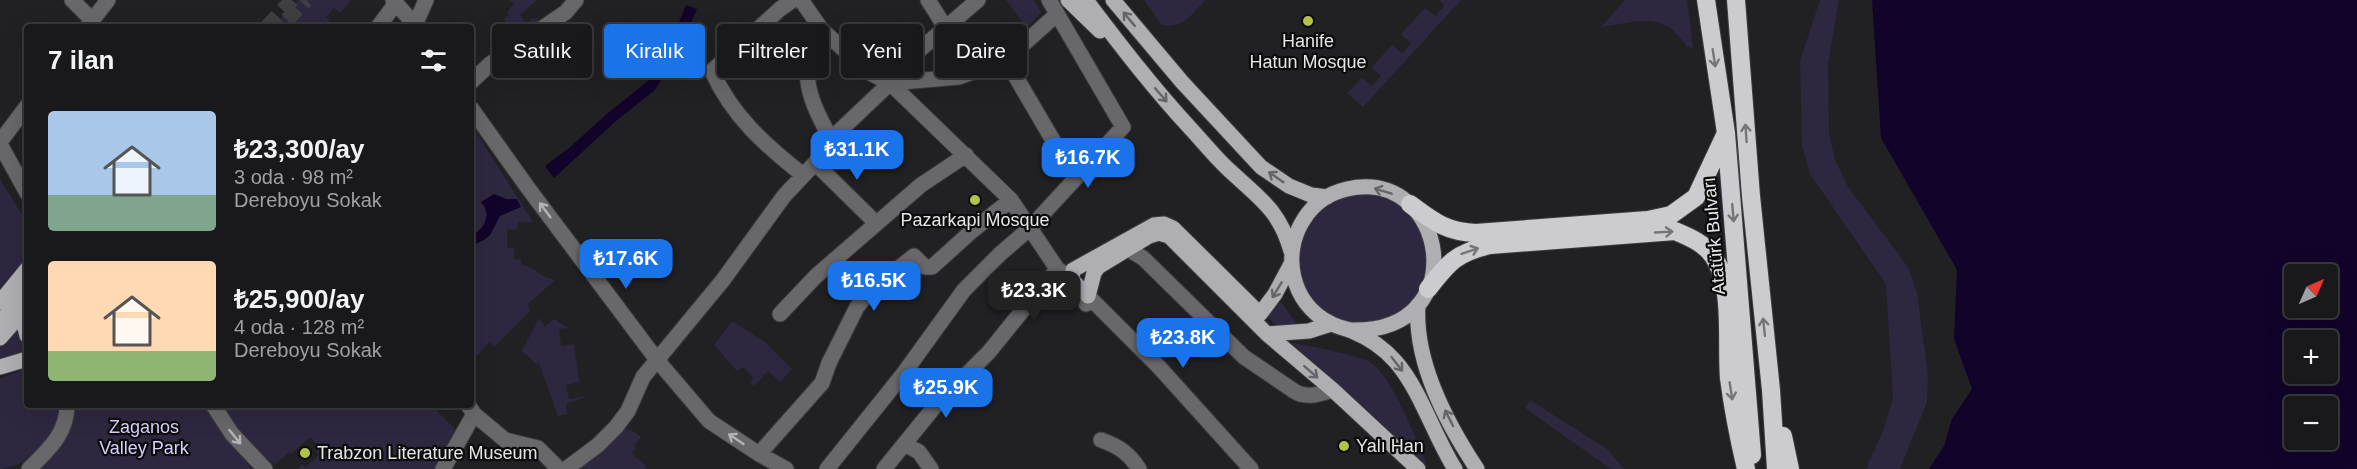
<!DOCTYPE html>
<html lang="tr">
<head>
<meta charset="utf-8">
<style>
  :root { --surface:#19191b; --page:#222224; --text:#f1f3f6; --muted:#9fa0a3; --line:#37383a; --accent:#1a73e8 }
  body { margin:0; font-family:Arial,sans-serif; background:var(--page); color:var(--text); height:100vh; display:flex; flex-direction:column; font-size:22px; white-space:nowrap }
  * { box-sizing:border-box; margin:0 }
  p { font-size:20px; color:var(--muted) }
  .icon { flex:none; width:33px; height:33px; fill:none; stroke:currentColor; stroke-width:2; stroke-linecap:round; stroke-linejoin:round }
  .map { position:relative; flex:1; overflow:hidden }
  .sheet { position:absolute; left:24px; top:24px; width:450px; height:384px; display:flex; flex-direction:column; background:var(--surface); border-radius:6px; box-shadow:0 6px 24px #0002,0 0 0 2px var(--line) }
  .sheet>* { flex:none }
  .guide { position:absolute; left:492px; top:24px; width:570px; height:54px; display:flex; gap:12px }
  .needle { width:39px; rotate:45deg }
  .tools { position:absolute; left:2284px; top:264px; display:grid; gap:12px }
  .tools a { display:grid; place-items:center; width:54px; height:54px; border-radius:6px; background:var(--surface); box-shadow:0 6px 24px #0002,0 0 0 2px var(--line); font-size:30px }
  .price { position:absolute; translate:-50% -51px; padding:0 14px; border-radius:12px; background:var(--accent); color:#fff; font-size:20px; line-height:39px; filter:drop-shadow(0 2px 3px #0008) }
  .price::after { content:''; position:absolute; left:50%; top:36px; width:18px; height:14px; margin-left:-9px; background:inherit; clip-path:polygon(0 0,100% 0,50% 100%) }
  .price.on { background:#222; color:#fff }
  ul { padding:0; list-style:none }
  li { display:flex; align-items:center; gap:18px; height:150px; padding:0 24px }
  li span { display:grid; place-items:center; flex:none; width:168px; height:120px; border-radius:6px; color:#555 }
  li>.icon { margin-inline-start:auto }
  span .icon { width:72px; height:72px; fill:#fffc; stroke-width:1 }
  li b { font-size:26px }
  h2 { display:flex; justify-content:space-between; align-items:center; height:72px; padding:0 24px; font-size:26px }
  .chip { padding:0 21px; border-radius:6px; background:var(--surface); box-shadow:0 6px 24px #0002,0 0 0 2px var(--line); font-size:21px; line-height:54px }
  .chip.on { background:var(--accent); color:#fff }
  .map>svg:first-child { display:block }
  .green { fill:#2e2740 }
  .water { fill:#12032a; fill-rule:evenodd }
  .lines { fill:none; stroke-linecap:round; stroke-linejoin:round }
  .major-tunnel { stroke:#3f3e41; stroke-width:15; stroke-dasharray:15 8; stroke-linecap:butt }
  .minor-casing { stroke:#3d3c3f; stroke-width:17 }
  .major-casing { stroke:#3d3c3f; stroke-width:17 }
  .highway-casing { stroke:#3d3c3f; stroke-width:20 }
  .minor { stroke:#686769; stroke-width:15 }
  .major { stroke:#afaeb2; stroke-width:15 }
  .highway { stroke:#cccbcf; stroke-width:18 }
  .oneway { stroke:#656567 }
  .oneway2 { stroke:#757577 }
  .oneway3 { stroke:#b4b3b5 }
  .poi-dot { fill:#b3c24b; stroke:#0b0b0c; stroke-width:2 }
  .labels { text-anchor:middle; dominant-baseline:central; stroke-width:4.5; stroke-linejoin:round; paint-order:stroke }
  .poi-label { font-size:18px; fill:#e6e5e7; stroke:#0b0b0c }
  .street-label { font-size:18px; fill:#e6e5e7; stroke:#0b0b0c }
  .park-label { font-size:18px; fill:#d9cefc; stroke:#0b0b0c }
</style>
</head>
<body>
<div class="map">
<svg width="2357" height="469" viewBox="0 0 2357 469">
  <rect width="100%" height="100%" fill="#212124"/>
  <path class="green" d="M298,0H351L340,13L334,8L326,17L332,24L329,27H272Z
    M509,0H537L520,15L527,23L533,18L535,20L537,18L541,23L508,44L492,32L506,22L504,19L509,14L507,12L514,4Z
    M1006,0H1034L1041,12L1027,28Z
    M1144,0H1205C1192,14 1183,29 1162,25Z
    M1439,0H1461L1363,107L1347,93L1362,78L1372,86L1381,76L1372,67L1392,45L1402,53L1411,43L1401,34L1425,8L1435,16L1445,6Z
    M1625,0H1687L1693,48L1687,47C1663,10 1640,22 1601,27Z
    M1820,0H1839L1828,63L1829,133L1835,160L1848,187L1908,267L1917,293L1928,375L1927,402L1900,469H1866L1883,431L1893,399L1886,284L1810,174L1802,146L1800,61Z
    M471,124L533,222H518L517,229L507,230V248H514V259L521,260V265C537,267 538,277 555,280L528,304L530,311L494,347L490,342L471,362Z
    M0,179L27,223V257L0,287Z
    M1297 259a66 66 0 1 1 132 0a66 66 0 1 1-132 0Z
    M1281,302L1297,324L1277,327L1266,314Z
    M539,318L545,327L554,319L568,328L559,329L561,346L574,344L579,382L566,385L569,399L588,396L566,404L567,414L558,416L539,363L536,364L522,351Z
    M732,321L765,342L792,369L780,382L768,371L754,386L750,382L754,378L743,367L737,371L714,345Z
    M18,329L19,336L27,345V354L0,362V347Z
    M1291,343C1304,344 1365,357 1372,363C1395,382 1415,438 1428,466L1339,384Z
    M27,368V405H60L58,422L45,442L20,464L0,469V379Z
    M1530,400L1607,449L1624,469H1611L1525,408Z
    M73,405H207L251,469H37Z
    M221,405H443L437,411L461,435L443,469H297L302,464L306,467L319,455L316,451L319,447L310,437L291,454L289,452L275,465C252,448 236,429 221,405Z
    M616,427L631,430L641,437L634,446L636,448L632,454L645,465L647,469H581L576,464Z"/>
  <path class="water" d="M1872,0H2357V469H1929L1944,446L1952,419L1972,389L1954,339L1957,270L1881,138ZM2328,274V308H2295V274ZM2295,340H2328V374H2295ZM2295,406H2328V440H2295Z
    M686,5L697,9L683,42L655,90L616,121L554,178L545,166L569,148L608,113L648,81L667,52Z
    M494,194L506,199H517L521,207L500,216L490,235L484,240L471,246V235C485,230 492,213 481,202Z"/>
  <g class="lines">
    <path class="major-tunnel" d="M287,20L306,0
      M267,27L292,0"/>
    <g class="minor-casing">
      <path id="minor" d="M72,0L92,20
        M393,0L417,27
        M793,0L780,9L712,71C732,116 765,145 803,175
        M801,0L822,30L870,73L890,83L1011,200L1058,270L1071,276
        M928,0L945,27
        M415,25L426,0
        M87,27L108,0
        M378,27L396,3
        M822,30C795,70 810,101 831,139
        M1006,60L1075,178
        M471,82L490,64L566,12L576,0
        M890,83L959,77L1006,60L1057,14
        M471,108L528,188L657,360L709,421L759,454L786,469
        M0,142L27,106
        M0,144L27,193
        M815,163L876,223
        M1128,249L1143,258L1244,357L1294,391C1306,399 1321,394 1333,390
        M834,260L869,292
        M1086,304L1088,296L1159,367L1251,469
        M780,314L816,276L921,185L966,155
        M213,405L232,434L265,469
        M468,405L474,414L505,440L538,448L559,469
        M1101,440C1118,446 1129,453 1139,469
        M905,444L919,452L931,469
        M759,454L822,383L829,363L857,307L869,292L914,256L925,267H932L973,230L1011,200
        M29,469C48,450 67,434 67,405
        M443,469L474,414
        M566,469L598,445L616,427L628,411L643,377L723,280L784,196L815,163L831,139L890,83L910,58L978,0
        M827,469L904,373L964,290L1000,254L1029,229L1123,127L1049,0
        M884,469L936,405L989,352L1047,280L1058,270"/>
    </g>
    <g class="major-casing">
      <path id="major" d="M1068,0L1100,31
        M1086,0C1120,45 1153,88 1191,129C1203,142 1215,157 1228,169C1259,198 1279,209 1291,251
        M1113,0L1182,82L1261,167L1289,186L1311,195L1327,197
        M1291,264L1275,294L1260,314L1173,228L1164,224L1154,225L1073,270L1072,280L1088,296L1094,273L1098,267L1149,236L1159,233L1169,236L1267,334L1333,390L1418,469
        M0,302L27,269
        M1418,305C1414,362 1446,422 1477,469
        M27,314L24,324L27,336
        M0,322L27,291
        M1351,330C1476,334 1447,166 1347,189C1330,193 1314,203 1304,219C1281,254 1291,303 1330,323C1337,327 1345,328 1352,331C1369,338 1384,348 1396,362C1421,391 1434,436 1455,469
        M1267,334L1309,331L1331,324
        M0,338L27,307
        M0,367L27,359"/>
    </g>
    <g class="highway-casing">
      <path id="highway" d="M1706,0L1726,133L1752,455
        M1736,0L1751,196L1771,390L1776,469
        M1410,204C1433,221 1446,232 1476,233L1648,220L1671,215L1696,197L1726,133
        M1428,289C1449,262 1456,253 1490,245L1675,231C1689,237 1704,243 1713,256C1734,286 1726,342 1729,378C1733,409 1739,439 1746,469
        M1783,436L1790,469"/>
    </g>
    <use href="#minor" class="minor"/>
    <use href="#major" class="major"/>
    <use href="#highway" class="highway"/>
  </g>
  <defs><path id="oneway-shaft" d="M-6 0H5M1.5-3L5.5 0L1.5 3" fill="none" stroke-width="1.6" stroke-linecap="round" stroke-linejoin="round" transform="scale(1.5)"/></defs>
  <g class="oneway">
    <use href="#oneway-shaft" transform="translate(1129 19) rotate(-130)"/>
    <use href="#oneway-shaft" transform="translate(1161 95) rotate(49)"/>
    <use href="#oneway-shaft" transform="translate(1276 177) rotate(-145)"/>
    <use href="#oneway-shaft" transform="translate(1383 191) rotate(-163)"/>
    <use href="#oneway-shaft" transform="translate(1277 290) rotate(121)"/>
    <use href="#oneway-shaft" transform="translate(1397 364) rotate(52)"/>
    <use href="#oneway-shaft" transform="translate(1311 372) rotate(41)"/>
    <use href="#oneway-shaft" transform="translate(1449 418) rotate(-117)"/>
  </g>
  <g class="oneway2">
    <use href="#oneway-shaft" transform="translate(1714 58) rotate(81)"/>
    <use href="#oneway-shaft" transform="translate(1746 133) rotate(-94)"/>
    <use href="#oneway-shaft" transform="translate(1733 213) rotate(85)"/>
    <use href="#oneway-shaft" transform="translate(1664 232) rotate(-3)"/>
    <use href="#oneway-shaft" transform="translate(1470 251) rotate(-19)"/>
    <use href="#oneway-shaft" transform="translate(1764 327) rotate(-96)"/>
    <use href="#oneway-shaft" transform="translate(1731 391) rotate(81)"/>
  </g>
  <g class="oneway3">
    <use href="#oneway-shaft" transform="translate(545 210) rotate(-127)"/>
    <use href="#oneway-shaft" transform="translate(235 437) rotate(51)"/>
    <use href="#oneway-shaft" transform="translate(736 439) rotate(-146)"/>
  </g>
  <g class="poi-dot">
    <circle cx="1308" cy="21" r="6"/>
    <circle cx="975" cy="200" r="6"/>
    <circle cx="1344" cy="446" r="6"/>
    <circle cx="305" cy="453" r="6"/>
  </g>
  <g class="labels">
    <g class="poi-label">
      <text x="1308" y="41">Hanife<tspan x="1308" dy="21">Hatun Mosque</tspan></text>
      <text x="975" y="220">Pazarkapi Mosque</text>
      <text x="1356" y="446" text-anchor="start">Yalı Han</text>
      <text x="317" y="453" text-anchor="start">Trabzon Literature Museum</text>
    </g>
    <g class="street-label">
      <text transform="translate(1714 236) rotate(-95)">Atatürk Bulvarı</text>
    </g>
    <g class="park-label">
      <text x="144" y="427">Zaganos<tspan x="144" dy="21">Valley Park</tspan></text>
    </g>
  </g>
</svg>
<div class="tools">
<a><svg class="needle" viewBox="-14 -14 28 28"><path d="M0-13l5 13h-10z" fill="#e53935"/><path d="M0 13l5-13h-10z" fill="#9fa0a3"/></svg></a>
<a>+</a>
<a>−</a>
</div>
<b class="price" style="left:857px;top:181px">₺31.1K</b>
<b class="price" style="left:1088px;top:189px">₺16.7K</b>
<b class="price" style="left:626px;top:290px">₺17.6K</b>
<b class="price" style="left:874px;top:312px">₺16.5K</b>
<b class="price on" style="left:1034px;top:322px">₺23.3K</b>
<b class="price" style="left:1183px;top:369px">₺23.8K</b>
<b class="price" style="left:946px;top:419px">₺25.9K</b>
<div class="guide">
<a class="chip">Satılık</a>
<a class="chip on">Kiralık</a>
<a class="chip">Filtreler</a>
<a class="chip">Yeni</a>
<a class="chip">Daire</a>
</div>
<section class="sheet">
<h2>7 ilan<svg class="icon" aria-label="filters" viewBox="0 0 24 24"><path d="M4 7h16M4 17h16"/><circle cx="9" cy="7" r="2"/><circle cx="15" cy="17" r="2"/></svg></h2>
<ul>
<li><span style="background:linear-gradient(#a9c7e8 70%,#7fa58c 0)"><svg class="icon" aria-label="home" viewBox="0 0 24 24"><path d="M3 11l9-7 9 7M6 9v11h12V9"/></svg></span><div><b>₺23,300/ay</b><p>3 oda · 98 m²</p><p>Dereboyu Sokak</p></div></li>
<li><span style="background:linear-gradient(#ffd9b3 75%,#8fb573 0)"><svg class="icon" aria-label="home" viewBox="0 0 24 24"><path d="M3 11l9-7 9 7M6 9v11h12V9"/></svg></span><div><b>₺25,900/ay</b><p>4 oda · 128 m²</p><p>Dereboyu Sokak</p></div></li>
</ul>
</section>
</div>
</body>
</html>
